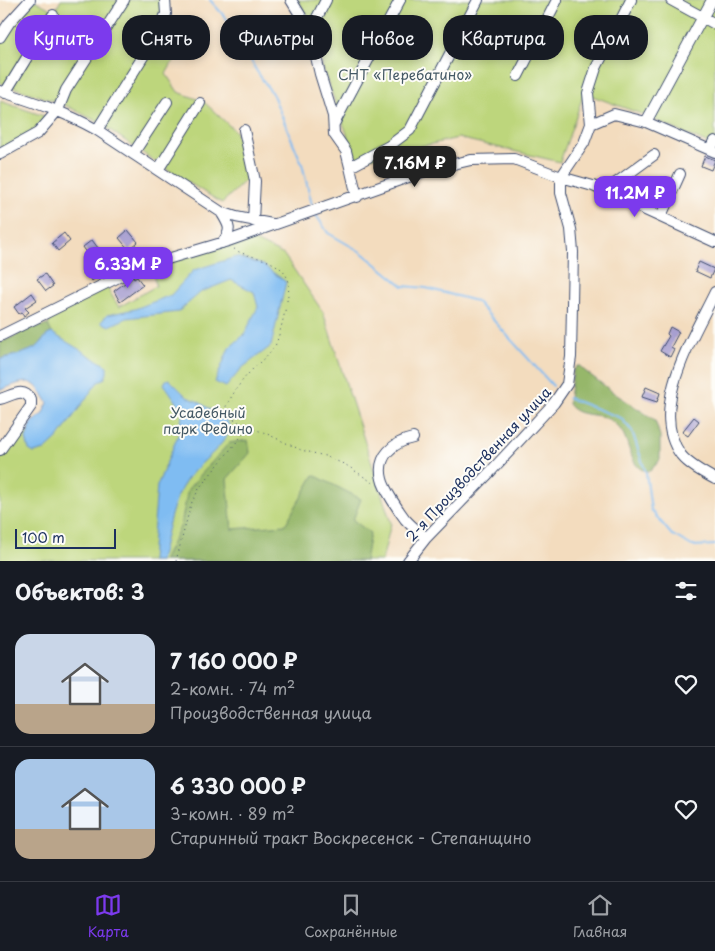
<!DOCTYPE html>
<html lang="ru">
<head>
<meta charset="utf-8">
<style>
  :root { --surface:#171b24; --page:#20242c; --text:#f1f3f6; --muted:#9ea1a6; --line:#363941; --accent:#7c3aed }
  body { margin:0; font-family:"Playpen Sans",sans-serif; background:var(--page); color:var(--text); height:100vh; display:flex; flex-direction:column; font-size:19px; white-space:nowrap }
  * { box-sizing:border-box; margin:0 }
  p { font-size:16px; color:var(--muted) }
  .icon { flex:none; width:28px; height:28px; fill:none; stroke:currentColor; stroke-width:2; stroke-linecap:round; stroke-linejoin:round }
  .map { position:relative; height:561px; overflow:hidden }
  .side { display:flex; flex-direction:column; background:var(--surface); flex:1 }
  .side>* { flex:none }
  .top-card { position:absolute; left:15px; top:15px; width:685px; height:45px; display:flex; gap:10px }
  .scale { position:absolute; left:15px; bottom:12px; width:101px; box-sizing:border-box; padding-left:5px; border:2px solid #1b2f5e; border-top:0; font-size:14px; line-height:18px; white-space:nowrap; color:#1b2f5e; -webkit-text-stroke:4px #fdfcf7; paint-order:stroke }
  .price { position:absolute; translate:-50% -42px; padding:0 11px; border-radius:10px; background:var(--accent); color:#fff; font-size:16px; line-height:32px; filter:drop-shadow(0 1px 2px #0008) }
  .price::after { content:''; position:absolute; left:50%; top:30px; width:15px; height:11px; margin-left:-8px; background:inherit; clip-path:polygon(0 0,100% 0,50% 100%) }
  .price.selected { background:#222; color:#fff }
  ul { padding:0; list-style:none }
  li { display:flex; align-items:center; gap:15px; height:125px; padding:0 15px }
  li+li { border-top:1px solid var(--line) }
  li span { display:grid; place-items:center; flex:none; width:140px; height:100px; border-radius:15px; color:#555 }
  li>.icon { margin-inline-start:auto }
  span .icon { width:60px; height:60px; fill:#fffc; stroke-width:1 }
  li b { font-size:21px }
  h2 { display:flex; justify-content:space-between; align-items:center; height:60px; padding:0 15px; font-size:21px }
  .chip { padding:0 18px; border-radius:20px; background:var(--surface); box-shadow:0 2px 8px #0003; font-size:18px; line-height:45px }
  .chip.selected { background:var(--accent); color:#fff }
  .menu { display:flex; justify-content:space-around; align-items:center; height:70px; border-top:1px solid var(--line); background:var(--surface); font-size:14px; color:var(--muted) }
  .menu a { display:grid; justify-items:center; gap:2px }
  .menu .selected { color:var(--accent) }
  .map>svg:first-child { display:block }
  .green { fill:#bdd67b; stroke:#6c826c }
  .forest { fill:#96b76b; stroke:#587364 }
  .water { fill:#7fbcf2; stroke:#4d76a8 }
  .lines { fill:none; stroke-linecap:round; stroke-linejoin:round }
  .stream { stroke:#7fbcf2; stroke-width:2 }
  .building { fill:#a79fd0 }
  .minor-casing { stroke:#3b496c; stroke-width:12 }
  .path { stroke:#3b496c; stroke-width:1; stroke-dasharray:1 4; stroke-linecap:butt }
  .minor { stroke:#fff; stroke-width:10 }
  .labels { text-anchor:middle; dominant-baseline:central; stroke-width:4; stroke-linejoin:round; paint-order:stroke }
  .park-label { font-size:14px; fill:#445965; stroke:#fdfcf7 }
  .street-label { font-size:14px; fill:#1b2f5e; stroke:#fdfcf7 }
</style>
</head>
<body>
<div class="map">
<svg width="715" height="561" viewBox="0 0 715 561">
  <rect width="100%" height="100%" fill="#fdfcf7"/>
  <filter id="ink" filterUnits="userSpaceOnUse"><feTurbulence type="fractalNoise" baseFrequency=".02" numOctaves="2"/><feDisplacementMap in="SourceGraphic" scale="10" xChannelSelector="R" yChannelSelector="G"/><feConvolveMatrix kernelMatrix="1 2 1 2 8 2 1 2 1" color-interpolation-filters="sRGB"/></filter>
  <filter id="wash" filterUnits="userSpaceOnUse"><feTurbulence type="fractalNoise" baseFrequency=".0096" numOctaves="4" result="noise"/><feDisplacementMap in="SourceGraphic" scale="20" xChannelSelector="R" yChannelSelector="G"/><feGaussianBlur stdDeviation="1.12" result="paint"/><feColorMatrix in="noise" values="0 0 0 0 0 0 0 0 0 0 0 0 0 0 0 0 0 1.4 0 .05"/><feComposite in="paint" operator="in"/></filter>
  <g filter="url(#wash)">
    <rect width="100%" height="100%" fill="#f3dcbe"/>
    <path class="green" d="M34,0L55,11L61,0H166L160,33L180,49L166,74L178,92L203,101L235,131L251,175L222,203L160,165L100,123L63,104L0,83V45L11,27Z
      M298,0H715V147L644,115L584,93L560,162L458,138L357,161L323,69L316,30Z
      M0,101L47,117L32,132L0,149Z
      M249,238L284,255L323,312L391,523L382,561H0V458L18,434L24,432H28L32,422L42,415L48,403C32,375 28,380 0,390V359L15,355L47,334L51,333L48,325L51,318L106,286L119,307L156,286L152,268Z"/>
    <path class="forest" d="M48,325L52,333C44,335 44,341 38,346C28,353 12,356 0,359V343L33,327Z
      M577,366H580L585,371L614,393L655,420L660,436V460L650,471C629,472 631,442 620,429C617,426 613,421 608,419C595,412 578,418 568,404L573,371Z
      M248,440L250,453L227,479L232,529L285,525L314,475L361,499L353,520L370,533L365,561H163L181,525L188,489L229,443Z"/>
    <path class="water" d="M236,257L263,265L286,282L271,346L242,368L226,387L215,382L229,348L244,335L258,307L254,292L231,280L201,292L178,312L127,318L109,326L101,322L107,315L135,309L171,295L194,270Z
      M52,333L107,366V373L105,378L97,383L58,438L45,450L34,453L29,450L26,439L32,422L42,415L48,403C32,375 28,380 0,390V359C12,356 28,353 38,346C44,341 44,335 52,333Z
      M169,379L187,397L199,402L226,420L231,428C223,448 201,461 188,478C171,500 167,534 160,561H151L157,486L179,433L183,411L164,384L166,380Z"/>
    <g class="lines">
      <path class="stream" d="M210,0L233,26L256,70L273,95L302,164L312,205
        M316,215L328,233L361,252L403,286L426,288L476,301L553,386
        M568,398L621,418L632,431L646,473L651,510L671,534L692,546L715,545"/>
    </g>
    <g id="blocks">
      <path class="building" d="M510,31L522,38L514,50L503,44Z
        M705,156L715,160L711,170L701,166Z
        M128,230L138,242L129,250L119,238Z
        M64,233L70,241L58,251L52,243Z
        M92,240L108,261L94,271L98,276L92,281L85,271L95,264L83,247Z
        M699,262L714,269L710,278L695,271Z
        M45,274L53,286L46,291L37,279Z
        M133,277L134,279L137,277L143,285L120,302L114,291Z
        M32,293L37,300L25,308L29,312L24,316L22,312L19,314L14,307Z
        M670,327L679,332L671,347L674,349L670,357L660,351L669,336L667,334Z
        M646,387L660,393L657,402L642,397Z
        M694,417L699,421L688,436L682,432Z"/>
    </g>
  </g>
  <g filter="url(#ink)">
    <use href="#blocks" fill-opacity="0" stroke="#3b496c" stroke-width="1"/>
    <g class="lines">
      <g class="minor-casing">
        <path id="minor" d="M291,0L310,31
          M326,0L310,31L320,74L333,116L334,134L346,151L350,167
          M671,0L715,24
          M0,37L9,23L30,0
          M518,76L557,0
          M0,91C34,102 65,112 97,130L221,212L236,217L272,224
          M5,93L53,15
          M646,122L712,0
          M334,124L400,0
          M591,124L614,114L646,122L715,152
          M97,130L156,36L166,14L165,0
          M244,130L255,181L253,221
          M710,150L715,141
          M0,154L38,133L58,110L66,90L124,0
          M133,154L167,102
          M158,170L200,103
          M561,177L584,143L591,124L588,93L596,68L631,0
          M605,191L654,155
          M357,197L350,167L389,146L410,130L478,0
          M221,212C229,225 233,230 222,243
          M661,216L680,174
          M715,292C694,336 647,409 681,455C689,465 704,473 715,479
          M0,336L137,268L228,241L428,170L471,160L514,159L561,177L593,186L715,242
          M0,399C12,396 23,386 31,400V406L0,450
          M413,438C394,442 376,456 382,479C384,489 399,511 405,519C411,526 419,532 426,538
          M408,561L426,538L491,471L554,403L567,384L571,357L573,252L571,229L561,193V177"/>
      </g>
      <path class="path" d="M249,428L263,432L301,450L325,456L346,465L375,484
        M176,561L191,504L200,487L248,428L223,412C231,397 239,383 251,371C259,362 268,356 275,346C280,336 290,293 289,282C288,279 286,275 284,272C269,255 246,259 233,248"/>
      <use href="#minor" class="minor"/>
    </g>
  </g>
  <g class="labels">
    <g class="park-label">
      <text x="405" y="74">СНТ «Перебатино»</text>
      <text x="208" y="412">Усадебный<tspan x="208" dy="16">парк Федино</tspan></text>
    </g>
    <g class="street-label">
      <text transform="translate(478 464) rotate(-47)">2-я Производственная улица</text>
    </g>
  </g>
</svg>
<div class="scale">100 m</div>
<b class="price selected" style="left:415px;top:188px">7.16M ₽</b>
<b class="price" style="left:635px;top:218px">11.2M ₽</b>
<b class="price" style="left:128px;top:289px">6.33M ₽</b>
<div class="top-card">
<a class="chip selected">Купить</a>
<a class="chip">Снять</a>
<a class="chip">Фильтры</a>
<a class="chip">Новое</a>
<a class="chip">Квартира</a>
<a class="chip">Дом</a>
</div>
</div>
<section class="side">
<h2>Объектов: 3<svg class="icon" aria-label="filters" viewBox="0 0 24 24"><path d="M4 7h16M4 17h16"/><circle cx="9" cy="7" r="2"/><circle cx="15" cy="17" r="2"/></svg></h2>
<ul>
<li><span style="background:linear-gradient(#c9d6e8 70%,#b9a48a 0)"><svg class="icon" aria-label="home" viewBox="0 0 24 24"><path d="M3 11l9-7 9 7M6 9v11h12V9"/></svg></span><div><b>7 160 000 ₽</b><p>2-комн. · 74 m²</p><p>Производственная улица</p></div><svg class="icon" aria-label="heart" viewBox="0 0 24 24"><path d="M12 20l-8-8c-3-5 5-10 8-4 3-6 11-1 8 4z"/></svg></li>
<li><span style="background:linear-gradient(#a9c7e8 70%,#b9a48a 0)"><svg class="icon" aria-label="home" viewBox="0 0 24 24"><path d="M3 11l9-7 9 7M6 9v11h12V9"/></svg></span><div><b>6 330 000 ₽</b><p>3-комн. · 89 m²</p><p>Старинный тракт Воскресенск - Степанщино</p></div><svg class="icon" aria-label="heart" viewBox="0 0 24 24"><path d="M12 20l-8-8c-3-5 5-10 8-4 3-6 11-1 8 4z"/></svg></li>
</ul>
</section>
<nav class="menu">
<a class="selected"><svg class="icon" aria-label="map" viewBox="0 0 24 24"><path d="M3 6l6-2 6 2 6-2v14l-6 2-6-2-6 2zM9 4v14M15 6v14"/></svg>Карта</a>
<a><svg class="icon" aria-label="saved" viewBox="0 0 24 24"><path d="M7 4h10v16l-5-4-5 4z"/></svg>Сохранённые</a>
<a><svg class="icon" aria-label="home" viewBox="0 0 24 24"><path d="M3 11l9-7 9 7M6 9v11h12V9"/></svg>Главная</a>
</nav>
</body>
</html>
